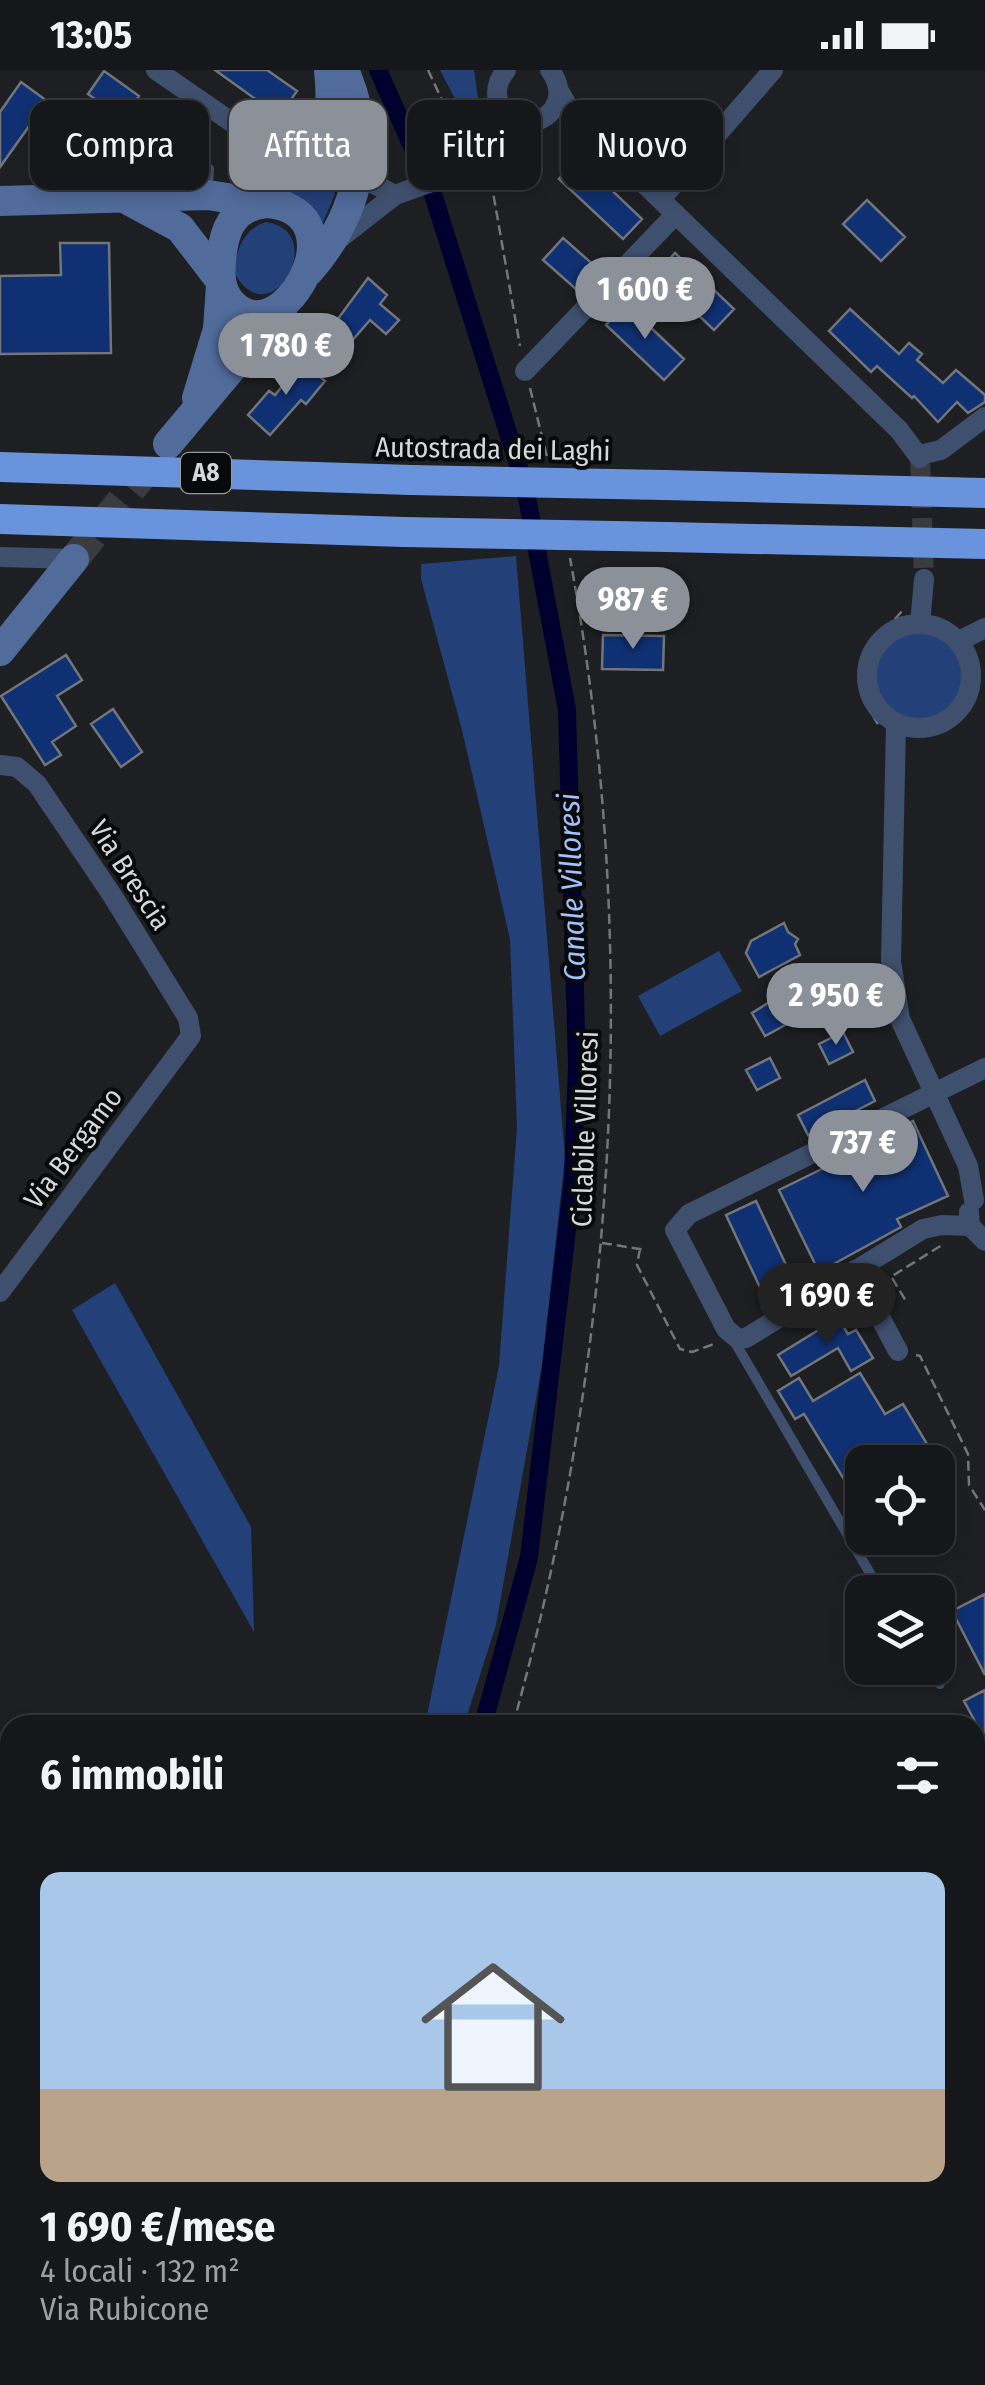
<!DOCTYPE html>
<html lang="it">
<head>
<meta charset="utf-8">
<style>
  :root { --surface:#16171a; --page:#1f2023; --text:#f1f3f6; --muted:#9e9fa2; --line:#353639; --accent:#8c9099 }
  body { margin:0; font-family:"Fira Sans Condensed",sans-serif; background:var(--page); color:var(--text); height:100vh; display:flex; flex-direction:column; font-size:38px; white-space:nowrap }
  * { box-sizing:border-box; margin:0 }
  p { font-size:32px; color:var(--muted) }
  .icon { flex:none; width:55px; height:55px; fill:none; stroke:currentColor; stroke-width:2; stroke-linecap:round; stroke-linejoin:round }
  .map { position:relative; flex:1; overflow:hidden }
  .drawer { position:absolute; left:0px; top:1645px; width:985px; height:670px; display:flex; flex-direction:column; background:var(--surface); border-radius:30px 30px 0 0; box-shadow:0 5px 15px #0003,0 0 0 2px var(--line) }
  .drawer>* { flex:none }
  .guide { position:absolute; left:30px; top:30px; width:925px; height:90px; display:flex; gap:20px }
  .tools { position:absolute; left:845px; top:1375px; display:grid; gap:20px }
  .tools a { display:grid; place-items:center; width:110px; height:110px; border-radius:20px; background:var(--surface); box-shadow:0 5px 15px #0003,0 0 0 2px var(--line); font-size:50px }
  .price { position:absolute; translate:-50% -85px; padding:0 22px; border-radius:35px; background:var(--accent); color:#fff; font-size:32px; line-height:65px; filter:drop-shadow(0 2px 5px #0008) }
  .price::after { content:''; position:absolute; left:50%; top:60px; width:30px; height:22px; margin-left:-15px; background:inherit; clip-path:polygon(0 0,100% 0,50% 100%) }
  .price.on { background:#222; color:#fff }
  ul { padding:0; list-style:none }
  li { display:grid; align-content:center; gap:20px; height:530px; padding:0 40px }
  li+li { border-top:2px solid var(--line) }
  li span { display:grid; place-items:center; height:310px; border-radius:20px; color:#555 }
  li>.icon { margin-inline-start:auto }
  span .icon { width:180px; height:180px; fill:#fffc; stroke-width:1 }
  li b { font-size:42px }
  h2 { display:flex; justify-content:space-between; align-items:center; height:120px; padding:0 40px; font-size:42px }
  .tag { padding:0 35px; border-radius:20px; background:var(--surface); box-shadow:0 5px 15px #0003,0 0 0 2px var(--line); font-size:35px; line-height:90px }
  .tag.on { background:var(--accent); color:#fff }
  .status { display:flex; justify-content:space-between; align-items:center; height:70px; padding:0 50px; background:var(--surface); direction:ltr }
  .status svg { height:28px; fill:currentColor }
  .map>svg:first-child { display:block }
  .green { fill:#234079 }
  .lines { fill:none; stroke-linecap:round; stroke-linejoin:round }
  .canal { stroke:#00002f; stroke-width:18 }
  .building { fill:#0f3072; stroke:#72757a; stroke-width:2.5 }
  .street-tunnel { stroke:#393b3e; stroke-width:20; stroke-dasharray:20 10; stroke-linecap:butt }
  .secondary-tunnel { stroke:#393b3e; stroke-width:30; stroke-dasharray:30 15; stroke-linecap:butt }
  .path { stroke:#757679; stroke-width:2.5; stroke-dasharray:10 5; stroke-linecap:butt }
  .lane { stroke:#3f506e; stroke-width:10 }
  .street { stroke:#3f506e; stroke-width:20 }
  .secondary { stroke:#516b9b; stroke-width:30 }
  .highway { stroke:#6a93de; stroke-width:30 }
  .highway-bridge { stroke:#6a93de; stroke-width:30 }
  .labels { text-anchor:middle; dominant-baseline:central; stroke-width:8; stroke-linejoin:round; paint-order:stroke }
  .shield { fill:#08090a; stroke:#98999c; stroke-width:2.5 }
  .shield-label { font-size:25px; font-weight:bold; fill:#d6d7da }
  .street-label { font-size:28px; fill:#d6d7da; stroke:#08090a }
  .water-label { font-size:30px; font-style:italic; fill:#a1c1fc; stroke:#08090a }
</style>
</head>
<body>
<div class="status"><b>13:05</b><svg viewBox="0 0 49 12"><path d="M0 12V9h3v3zM5 12V6h3v6zM10 12V3h3v9zM15 12V0h3v12zM26 1h20v11H26zM47 4h2v5h-2z"/></svg></div>
<div class="map">
<svg width="985" height="2315" viewBox="0 0 985 2315">
  <rect width="100%" height="100%" fill="#1d1f22"/>
  <path class="green" d="M440,0H474L479,35L464,46Z
    M308,108L329,115L335,124L318,164L280,124L298,110Z
    M266,152C331,161 270,270 234,202C236,179 244,159 266,152Z
    M516,486L565,1088L542,1295L496,1555L464,1655H425L499,1296L517,1057L510,869L462,660L421,509V494Z
    M875 605a45 45 0 1 1 90 0a45 45 0 1 1-90 0Z
    M719,881L742,921L660,966L638,926Z
    M115,1213L251,1457L254,1562L72,1240Z
    M985,2037V2233L975,2249V2042Z
    M221,2305H889L905,2315H215Z"/>
  <g class="lines">
    <path class="canal" d="M378,0L432,121L525,417L567,640L577,995L573,1108L529,1487L483,1655
      M197,2315L203,2305"/>
  </g>
  <path class="building" d="M215,0H267L297,21L279,46Z
    M104,1L139,26L123,49L88,24Z
    M21,12L47,31L0,97V42Z
    M671,55L689,70L660,103L642,88Z
    M160,73H191V91L161,92Z
    M578,88L642,149L623,169L559,109Z
    M867,130L905,167L881,191L843,154Z
    M563,168L597,198L577,220L543,190Z
    M60,173H109L111,283L0,284V206L61,205Z
    M675,183L734,239L714,260L655,204Z
    M368,208L387,225L380,234L399,250L386,264L370,250L338,287L326,276L335,266L329,261Z
    M626,234L684,289L664,310L606,255Z
    M850,239L899,284L909,273L922,284L917,290L943,313L956,300L985,325V332L968,343L957,332L938,352L914,326L912,328L877,296L871,302L829,261Z
    M302,292L325,311L306,334L301,330L270,365L248,345L269,321L275,325Z
    M603,565L664,566L663,600L602,599Z
    M66,585L82,610L57,626L76,656L52,672L61,685L45,695L1,626Z
    M113,639L142,682L121,697L91,654Z
    M784,853L788,862L798,869L795,874L800,885L759,907L746,883L751,871Z
    M771,931L785,955L765,966L752,943Z
    M843,962L853,982L829,994L819,974Z
    M770,988L780,1008L757,1020L746,1000Z
    M865,1010L875,1031L808,1065L798,1045Z
    M913,1051L948,1126L897,1149L901,1157L819,1202L779,1120L832,1094L830,1090Z
    M756,1131L795,1214L765,1228L726,1145Z
    M838,1248L848,1264L856,1260L873,1288L851,1301L838,1278L791,1306L778,1285Z
    M860,1303L885,1344L903,1334L930,1379L907,1392H862V1418L853,1424L804,1344L795,1349L778,1321L799,1308L813,1331Z
    M985,1524V1605L952,1541Z
    M985,1620V1670L964,1631Z"/>
  <g class="lines">
    <path class="street-tunnel" d="M920,388L924,509"/>
    <path class="secondary-tunnel" d="M74,489L158,386"/>
    <path class="path" d="M428,0L449,45L472,79
      M484,69L490,54
      M491,111L520,276
      M530,318L547,387
      M878,654C842,597 866,584 902,541
      M602,1173L646,1180
      M640,1179L637,1195L680,1279L692,1282L714,1274
      M892,1208L906,1231
      M881,1213L942,1175
      M916,1285L920,1286L968,1384L969,1415L985,1440
      M513,1655C618,1278 641,873 570,488
      M975,1693L985,1689
      M975,2033L985,2029
      M224,2315L230,2305
      M259,2315L266,2305
      M365,2315L371,2305"/>
    <path class="lane" d="M133,121L144,101L209,99L208,119
      M733,1269L881,1522
      M927,1598L940,1614
      M975,2268L985,2252
      M975,2285L985,2291
      M928,2305L944,2315"/>
    <path class="street" d="M156,0L272,80L345,99L395,125
      M506,0C499,9 495,18 498,30C509,75 583,46 550,0
      M559,21L573,45L899,360L920,388
      M661,129L773,0
      M340,168L395,125L482,94L499,83L529,53
      M525,301L676,144
      M919,385L941,380L985,347
      M0,487L74,489
      M867 606a52 52 0 1 1 104 0a52 52 0 1 1-104 0Z
      M920,554L924,509
      M959,571L985,558
      M896,654L891,891L900,949L968,1096L974,1130
      M0,695L17,697L37,714L112,825L188,948L191,966L0,1222
      M969,1142L970,1156L985,1171
      M970,1156L942,1155L923,1159L746,1268L738,1269L726,1259L675,1160L689,1144L985,998
      M855,1200L898,1281"/>
    <path class="secondary" d="M0,131L208,125L259,133
      M130,131L180,158L220,210
      M259,133C284,108 322,76 329,40C332,27 330,13 329,0
      M267,133C366,141 277,295 228,229C220,217 220,205 221,192C223,161 232,136 267,133Z
      M309,201C359,144 376,71 344,0
      M197,328L218,259L221,215
      M168,374L283,237
      M0,581L74,489"/>
    <path class="highway" d="M0,397L411,410
      M664,415L985,423
      M0,449L404,462
      M667,467L985,474"/>
    <path class="highway-bridge" d="M411,410L664,415
      M404,462L667,467"/>
  </g>
  <g class="labels">
    <rect class="shield" x="181" y="383" width="50" height="40" rx="8"/>
    <g class="shield-label">
      <text x="206" y="403">A8</text>
    </g>
    <g class="street-label">
      <text transform="translate(493 379) rotate(1)">Autostrada dei Laghi</text>
      <text transform="translate(130 805) rotate(57)">Via Brescia</text>
      <text transform="translate(585 1059) rotate(-88)">Ciclabile Villoresi</text>
      <text transform="translate(73 1078) rotate(-53)">Via Bergamo</text>
    </g>
    <g class="water-label">
      <text transform="translate(572 817) rotate(-92)">Canale Villoresi</text>
    </g>
  </g>
</svg>
<div class="tools">
<a><svg class="icon" aria-label="locate" viewBox="0 0 24 24"><circle cx="12" cy="12" r="6"/><path d="M12 2v4M12 18v4M2 12h4M18 12h4"/></svg></a>
<a><svg class="icon" aria-label="layers" viewBox="0 0 24 24"><path d="M12 4l9 5-9 5-9-5zM3 14l9 5 9-5"/></svg></a>
</div>
<b class="price" style="left:645px;top:272px">1 600 €</b>
<b class="price" style="left:286px;top:328px">1 780 €</b>
<b class="price" style="left:633px;top:582px">987 €</b>
<b class="price" style="left:836px;top:978px">2 950 €</b>
<b class="price" style="left:863px;top:1125px">737 €</b>
<b class="price on" style="left:827px;top:1278px">1 690 €</b>
<div class="guide">
<a class="tag">Compra</a>
<a class="tag on">Affitta</a>
<a class="tag">Filtri</a>
<a class="tag">Nuovo</a>
</div>
<section class="drawer">
<h2>6 immobili<svg class="icon" aria-label="filters" viewBox="0 0 24 24"><path d="M4 7h16M4 17h16"/><circle cx="9" cy="7" r="2"/><circle cx="15" cy="17" r="2"/></svg></h2>
<ul>
<li><span style="background:linear-gradient(#a9c7e8 70%,#b9a48a 0)"><svg class="icon" aria-label="home" viewBox="0 0 24 24"><path d="M3 11l9-7 9 7M6 9v11h12V9"/></svg></span><div><b>1 690 €/mese</b><p>4 locali · 132 m²</p><p>Via Rubicone</p></div></li>
</ul>
</section>
</div>
</body>
</html>
